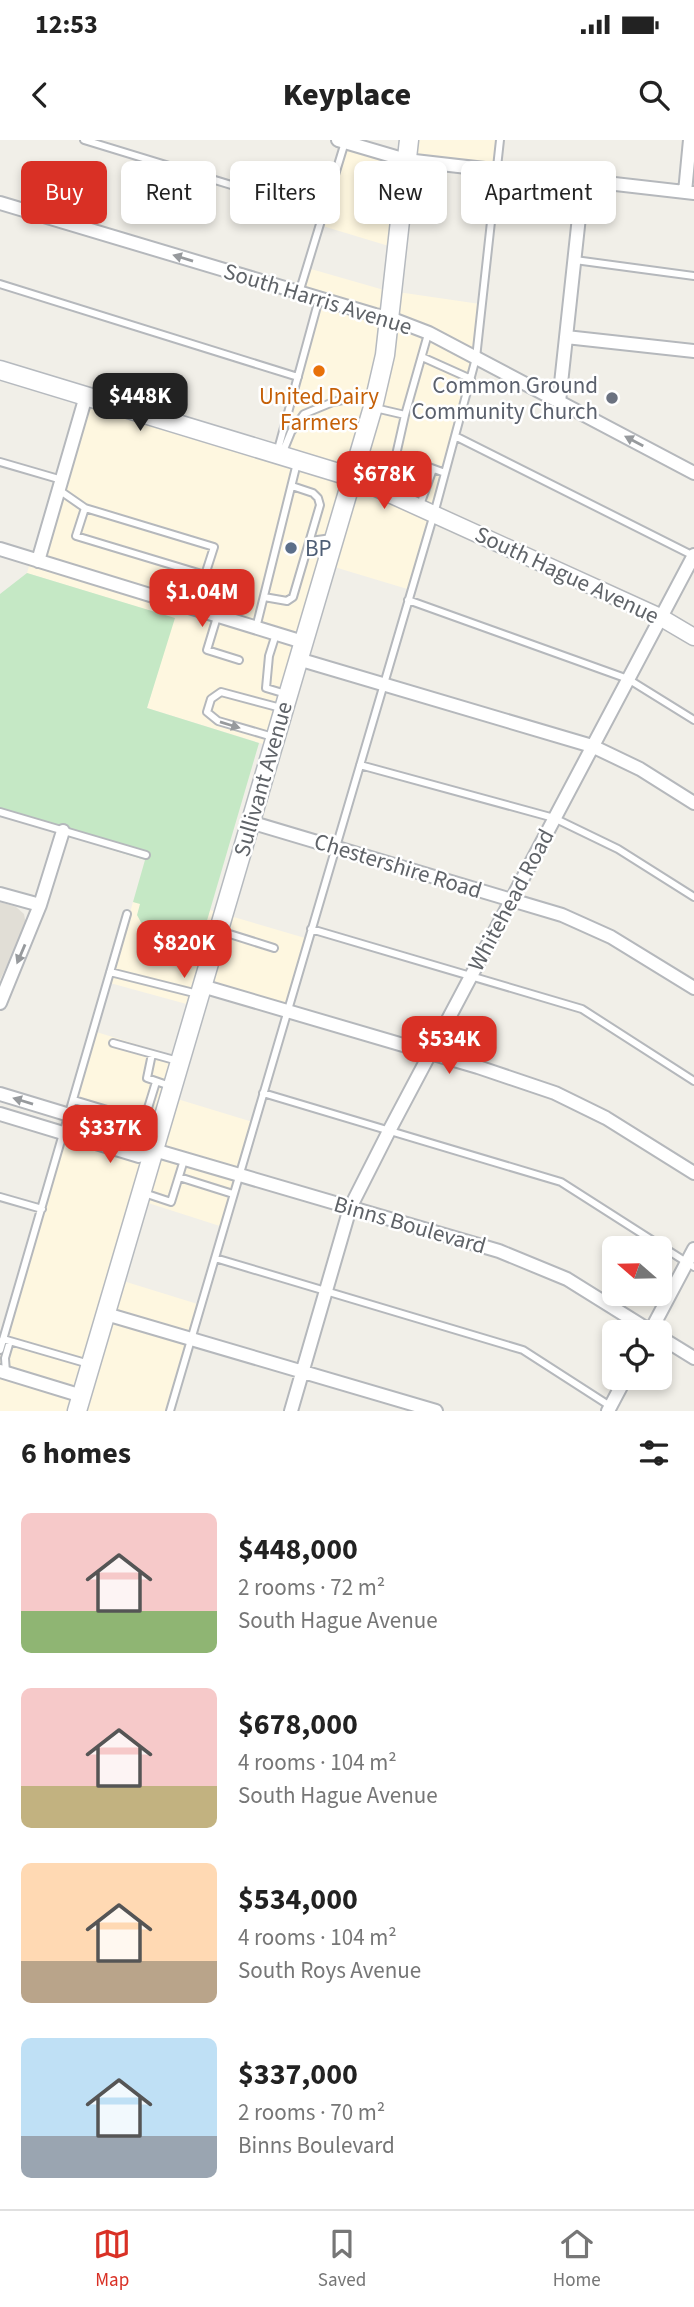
<!DOCTYPE html>
<html lang="en">
<head>
<meta charset="utf-8">
<style>
  :root { --surface:#fff; --page:#f6f6f6; --text:#222; --muted:#767676; --line:#e0e0e0; --accent:#d93025 }
  body { margin:0; font-family:"Source Sans 3",sans-serif; background:var(--page); color:var(--text); height:100vh; display:flex; flex-direction:column; font-size:26px; white-space:nowrap }
  * { box-sizing:border-box; margin:0 }
  p { font-size:23px; color:var(--muted) }
  .icon { flex:none; width:38px; height:38px; fill:none; stroke:currentColor; stroke-width:2; stroke-linecap:round; stroke-linejoin:round }
  .map { position:relative; height:1271px; overflow:hidden }
  .details { display:flex; flex-direction:column; background:var(--surface); flex:1 }
  .details>* { flex:none }
  .guide { position:absolute; left:21px; top:21px; width:653px; height:63px; display:flex; gap:14px }
  .needle { width:46px; rotate:290deg }
  .tools { position:absolute; left:602px; top:1096px; display:grid; gap:14px }
  .tools a { display:grid; place-items:center; width:70px; height:70px; border-radius:10px; background:var(--surface); box-shadow:0 4px 10px #0003; font-size:35px }
  .price { position:absolute; translate:-50% -60px; padding:0 16px; border-radius:14px; background:var(--accent); color:#fff; font-size:23px; line-height:46px; filter:drop-shadow(0 2px 4px #0008) }
  .price::after { content:''; position:absolute; left:50%; top:42px; width:21px; height:16px; margin-left:-10px; background:inherit; clip-path:polygon(0 0,100% 0,50% 100%) }
  .price.selected { background:#222; color:#fff }
  ul { padding:0; list-style:none }
  li { display:flex; align-items:center; gap:21px; height:175px; padding:0 21px }
  li span { display:grid; place-items:center; flex:none; width:196px; height:140px; border-radius:10px; color:#555 }
  li>.icon { margin-inline-start:auto }
  span .icon { width:84px; height:84px; fill:#fffc; stroke-width:1 }
  li b { font-size:30px }
  h2 { display:flex; justify-content:space-between; align-items:center; height:84px; padding:0 21px; font-size:30px }
  .chip { padding:0 24px; border-radius:10px; background:var(--surface); box-shadow:0 4px 10px #0003; font-size:24px; line-height:63px }
  .chip.selected { background:var(--accent); color:#fff }
  .status { display:flex; justify-content:space-between; align-items:center; height:49px; padding:0 35px; background:var(--surface); direction:ltr }
  .status svg { height:19px; fill:currentColor }
  header { display:flex; justify-content:space-between; align-items:center; height:91px; padding:0 21px; background:var(--surface); font-size:32px; font-weight:800 }
  .dock { display:flex; justify-content:space-around; align-items:center; height:98px; border-top:2px solid var(--line); background:var(--surface); font-size:19px; color:var(--muted) }
  .dock a { display:grid; justify-items:center; gap:4px }
  .dock .selected { color:var(--accent) }
  .map>svg:first-child { display:block }
  .commercial { fill:#fef7e0 }
  .education { fill:#e1ded6 }
  .green { fill:#c5e8c5 }
  .lines { fill:none; stroke-linecap:round; stroke-linejoin:round }
  .service-casing { stroke:#b5b8bc; stroke-width:10 }
  .minor-casing { stroke:#b5b8bc; stroke-width:16 }
  .tertiary-casing { stroke:#b5b8bc; stroke-width:19 }
  .secondary-casing { stroke:#b6babf; stroke-width:21 }
  .service { stroke:#fff; stroke-width:6 }
  .minor { stroke:#fff; stroke-width:12 }
  .tertiary { stroke:#fff; stroke-width:16 }
  .secondary { stroke:#fff; stroke-width:18 }
  .oneway { fill:#979a9d }
  .food-dot { fill:#e8710a; stroke:#fff; stroke-width:2.5 }
  .worship-dot { fill:#6b7280; stroke:#fff; stroke-width:2.5 }
  .service-dot { fill:#5c6f8a; stroke:#fff; stroke-width:2.5 }
  .labels { text-anchor:middle; dominant-baseline:central; stroke-width:5; stroke-linejoin:round; paint-order:stroke }
  .street-label { font-size:23px; fill:#5f6368; stroke:#fff }
  .worship-label { font-size:23px; fill:#5b616d; stroke:#fff; text-anchor:end }
  .food-label { font-size:23px; fill:#c56008; stroke:#fff }
  .service-label { font-size:23px; fill:#4e5e75; stroke:#fff; text-anchor:start }
</style>
</head>
<body>
<div class="status"><b>12:53</b><svg viewBox="0 0 49 12"><path d="M0 12V9h3v3zM5 12V6h3v6zM10 12V3h3v9zM15 12V0h3v12zM26 1h20v11H26zM47 4h2v5h-2z"/></svg></div>
<header><svg class="icon" aria-label="back" viewBox="0 0 24 24"><path d="M15 5l-7 7 7 7"/></svg>Keyplace<svg class="icon" aria-label="search" viewBox="0 0 24 24"><circle cx="10" cy="10" r="6"/><path d="M15 15l6 6"/></svg></header>
<div class="map">
<svg width="694" height="1271" viewBox="0 0 694 1271">
  <rect width="100%" height="100%" fill="#f1efe8"/>
  <path class="commercial" d="M341,0L406,16L408,0H503L499,35L412,24L402,110L316,84Z
    M304,127L384,150L480,164L476,228L414,451L331,426L279,609L147,568L174,478L27,433L81,251L274,310L319,156L298,149Z
    M133,762L140,763L196,817L210,770L305,798L285,867L208,843L201,868L110,843Z
    M90,890L184,919L174,958L256,983L226,1088L142,1061L120,1140L204,1166L173,1271H0V1198Z"/>
  <path class="education" d="M0,762L16,767L24,774L26,785L0,840Z"/>
  <path class="green" d="M27,433L175,478L147,568L259,603L196,818L149,797L137,775L140,764L133,762L145,720L0,675V454Z"/>
  <g class="lines">
    <g class="service-casing">
      <path id="service" d="M84,0L323,73
        M575,120L694,136
        M0,144L298,237
        M299,153L345,2
        M422,217L471,239
        M375,268L405,275L428,194
        M405,275L396,315L445,333
        M455,296L694,416
        M277,313L319,159
        M282,314L291,292L304,274L333,262L352,258L371,260
        M0,322L62,340
        M59,350L85,368L76,396L205,435L214,407L85,368
        M420,365L433,329
        M310,401L332,398
        M264,457L287,461L293,457L320,365L318,358L313,353L292,346
        M408,460L628,539L694,580
        M196,469L205,435
        M217,477L207,510L239,520
        M256,488L297,323
        M276,494L269,516L266,548L286,554
        M273,597L218,581L207,572L211,559L221,552L281,568
        M360,625L554,678L618,709L694,757
        M0,672L146,715
        M311,789L582,869L694,941
        M220,791L274,808
        M110,832L198,854
        M113,903L178,921
        M152,914L147,938L170,946
        M263,953L561,1042L694,1127
        M74,960L144,981L156,942
        M179,1037L233,1054
        M144,1053L171,1062L184,1020
        M0,1057L42,1069
        M215,1118L523,1210L610,1266
        M3,1199L89,1224
        M0,1210L127,774
        M6,1233L5,1218L10,1201
        M170,1271L434,374L476,218L500,0"/>
    </g>
    <g class="minor-casing">
      <path id="minor" d="M338,0L406,20L694,53
        M685,52L690,0
        M0,63L375,175L390,178L429,193L694,333
        M566,197L694,211
        M559,262L583,40
        M0,409L303,502
        M38,421L86,256
        M298,519L592,606L640,629L694,663
        M250,682L562,775L611,797L694,848
        M0,754L40,765
        M202,846L478,927L555,953L606,978L694,1033
        M0,863L40,765L63,691
        M0,954L142,997L154,1010L499,1111L567,1139L652,1192
        M0,974L139,1016L154,1010
        M106,1174L436,1271
        M650,1192L694,1109
        M660,1197L694,1218
        M0,1231L82,1256
        M291,1271L350,1068L389,991L694,415
        M608,1271L626,1237"/>
    </g>
    <g class="tertiary-casing">
      <path id="tertiary" d="M352,337L660,477L694,497"/>
    </g>
    <g class="secondary-casing">
      <path id="secondary" d="M0,230L352,337
        M77,1271L373,267L385,215L409,0"/>
    </g>
    <use href="#service" class="service"/>
    <use href="#minor" class="minor"/>
    <use href="#tertiary" class="tertiary"/>
    <use href="#secondary" class="secondary"/>
  </g>
  <defs><path id="oneway-solid" d="M-6-.8H1V-3.2L6.5 0L1 3.2V.8H-6Z" transform="scale(1.75)"/></defs>
  <g class="oneway">
    <use href="#oneway-solid" transform="translate(183 118) rotate(-163)"/>
    <use href="#oneway-solid" transform="translate(634 301) rotate(-152)"/>
    <use href="#oneway-solid" transform="translate(230 585) rotate(17)"/>
    <use href="#oneway-solid" transform="translate(21 814) rotate(113)"/>
    <use href="#oneway-solid" transform="translate(23 961) rotate(-163)"/>
  </g>
  <circle class="food-dot" cx="319" cy="231" r="7"/>
  <circle class="worship-dot" cx="612" cy="258" r="7"/>
  <circle class="service-dot" cx="291" cy="408" r="7"/>
  <g class="labels">
    <g class="street-label">
      <text transform="translate(318 159) rotate(17)">South Harris Avenue</text>
      <text transform="translate(567 435) rotate(25)">South Hague Avenue</text>
      <text transform="translate(263 639) rotate(-74)">Sullivant Avenue</text>
      <text transform="translate(398 726) rotate(17)">Chestershire Road</text>
      <text transform="translate(511 760) rotate(-62)">Whitehead Road</text>
      <text transform="translate(410 1085) rotate(16)">Binns Boulevard</text>
    </g>
    <g class="worship-label">
      <text x="598" y="245">Common Ground<tspan x="598" dy="26">Community Church</tspan></text>
    </g>
    <g class="food-label">
      <text x="319" y="256">United Dairy<tspan x="319" dy="26">Farmers</tspan></text>
    </g>
    <g class="service-label">
      <text x="305" y="408">BP</text>
    </g>
  </g>
</svg>
<div class="tools">
<a><svg class="needle" viewBox="-14 -14 28 28"><path d="M0-13l5 13h-10z" fill="#e53935"/><path d="M0 13l5-13h-10z" fill="#767676"/></svg></a>
<a><svg class="icon" aria-label="locate" viewBox="0 0 24 24"><circle cx="12" cy="12" r="6"/><path d="M12 2v4M12 18v4M2 12h4M18 12h4"/></svg></a>
</div>
<b class="price selected" style="left:140px;top:293px">$448K</b>
<b class="price" style="left:384px;top:371px">$678K</b>
<b class="price" style="left:202px;top:489px">$1.04M</b>
<b class="price" style="left:184px;top:840px">$820K</b>
<b class="price" style="left:449px;top:936px">$534K</b>
<b class="price" style="left:110px;top:1025px">$337K</b>
<div class="guide">
<a class="chip selected">Buy</a>
<a class="chip">Rent</a>
<a class="chip">Filters</a>
<a class="chip">New</a>
<a class="chip">Apartment</a>
</div>
</div>
<section class="details">
<h2>6 homes<svg class="icon" aria-label="filters" viewBox="0 0 24 24"><path d="M4 7h16M4 17h16"/><circle cx="9" cy="7" r="2"/><circle cx="15" cy="17" r="2"/></svg></h2>
<ul>
<li><span style="background:linear-gradient(#f6c9c9 70%,#8fb573 0)"><svg class="icon" aria-label="home" viewBox="0 0 24 24"><path d="M3 11l9-7 9 7M6 9v11h12V9"/></svg></span><div><b>$448,000</b><p>2 rooms · 72 m²</p><p>South Hague Avenue</p></div></li>
<li><span style="background:linear-gradient(#f6c9c9 70%,#c2b280 0)"><svg class="icon" aria-label="home" viewBox="0 0 24 24"><path d="M3 11l9-7 9 7M6 9v11h12V9"/></svg></span><div><b>$678,000</b><p>4 rooms · 104 m²</p><p>South Hague Avenue</p></div></li>
<li><span style="background:linear-gradient(#ffd9b3 70%,#b9a48a 0)"><svg class="icon" aria-label="home" viewBox="0 0 24 24"><path d="M3 11l9-7 9 7M6 9v11h12V9"/></svg></span><div><b>$534,000</b><p>4 rooms · 104 m²</p><p>South Roys Avenue</p></div></li>
<li><span style="background:linear-gradient(#bfe0f5 70%,#9aa5b1 0)"><svg class="icon" aria-label="home" viewBox="0 0 24 24"><path d="M3 11l9-7 9 7M6 9v11h12V9"/></svg></span><div><b>$337,000</b><p>2 rooms · 70 m²</p><p>Binns Boulevard</p></div></li>
</ul>
</section>
<nav class="dock">
<a class="selected"><svg class="icon" aria-label="map" viewBox="0 0 24 24"><path d="M3 6l6-2 6 2 6-2v14l-6 2-6-2-6 2zM9 4v14M15 6v14"/></svg>Map</a>
<a><svg class="icon" aria-label="saved" viewBox="0 0 24 24"><path d="M7 4h10v16l-5-4-5 4z"/></svg>Saved</a>
<a><svg class="icon" aria-label="home" viewBox="0 0 24 24"><path d="M3 11l9-7 9 7M6 9v11h12V9"/></svg>Home</a>
</nav>
</body>
</html>
